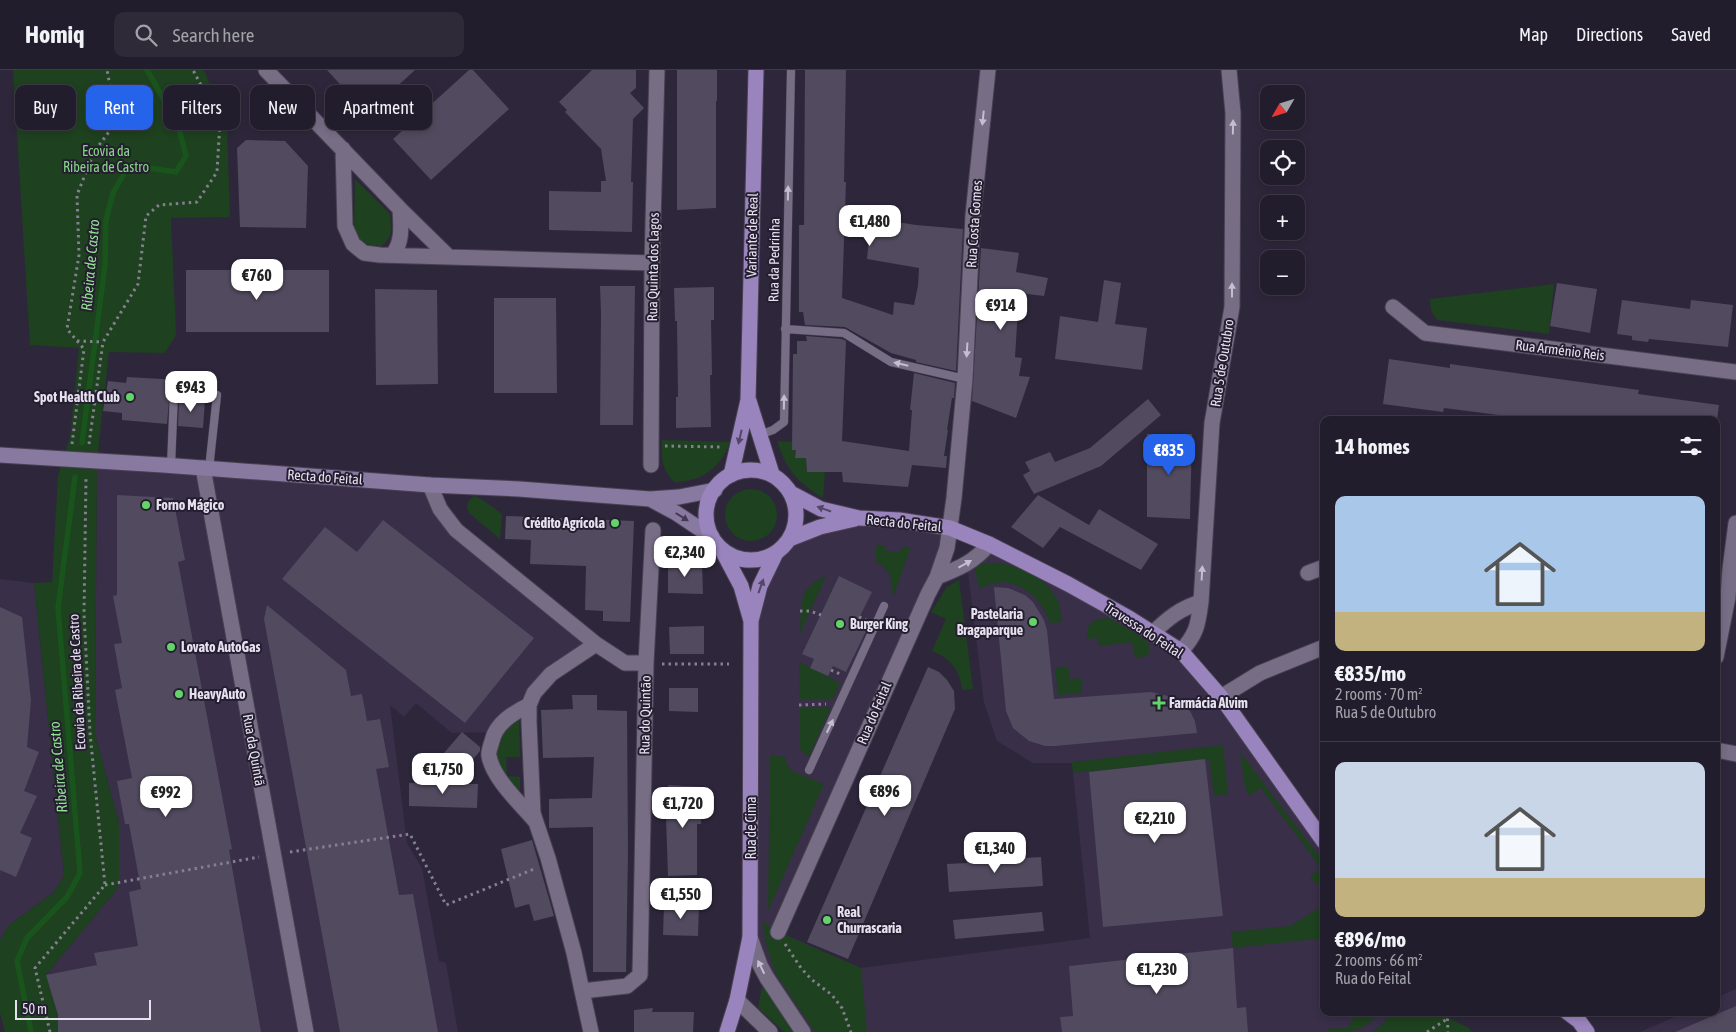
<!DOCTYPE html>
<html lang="en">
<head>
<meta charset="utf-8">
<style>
  :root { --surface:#221d2c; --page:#2e2a38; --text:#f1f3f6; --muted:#a2a2a9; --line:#3f3b48; --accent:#2563eb }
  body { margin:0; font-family:"Asap Condensed",sans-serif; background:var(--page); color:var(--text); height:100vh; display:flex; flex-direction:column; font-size:19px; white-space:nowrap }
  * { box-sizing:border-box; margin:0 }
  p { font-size:16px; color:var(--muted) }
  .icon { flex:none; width:28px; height:28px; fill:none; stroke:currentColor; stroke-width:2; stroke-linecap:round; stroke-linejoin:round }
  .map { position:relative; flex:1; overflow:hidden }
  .panel { position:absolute; left:1320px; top:346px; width:400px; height:600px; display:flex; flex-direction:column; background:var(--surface); border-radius:10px; box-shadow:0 2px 8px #0003,0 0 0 1px var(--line) }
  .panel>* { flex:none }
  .hud { position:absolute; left:15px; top:15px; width:475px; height:45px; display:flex; gap:10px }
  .needle { width:32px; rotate:231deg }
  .buttons { position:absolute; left:1260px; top:15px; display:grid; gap:10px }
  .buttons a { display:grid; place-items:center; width:45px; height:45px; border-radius:10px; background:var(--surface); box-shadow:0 2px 8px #0003,0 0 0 1px var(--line); font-size:25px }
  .scale { position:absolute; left:15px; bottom:12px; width:136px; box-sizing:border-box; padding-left:5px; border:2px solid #e6e1ef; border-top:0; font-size:14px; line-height:18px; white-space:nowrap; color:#e6e1ef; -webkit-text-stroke:4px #251d30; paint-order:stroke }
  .price { position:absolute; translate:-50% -42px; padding:0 11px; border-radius:10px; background:#fff; color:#222; font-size:16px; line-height:32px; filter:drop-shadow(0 1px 2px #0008) }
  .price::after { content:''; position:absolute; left:50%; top:30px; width:15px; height:11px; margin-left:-8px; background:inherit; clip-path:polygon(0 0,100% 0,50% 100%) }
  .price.selected { background:var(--accent); color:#fff }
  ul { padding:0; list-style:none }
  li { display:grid; align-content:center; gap:10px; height:265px; padding:0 15px }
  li+li { border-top:1px solid var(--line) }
  li span { display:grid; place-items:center; height:155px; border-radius:10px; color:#555 }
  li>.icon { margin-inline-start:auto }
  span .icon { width:90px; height:90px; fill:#fffc; stroke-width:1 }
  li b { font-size:21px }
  h2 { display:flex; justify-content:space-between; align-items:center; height:60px; padding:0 15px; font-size:21px }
  .tag { padding:0 18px; border-radius:10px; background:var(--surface); box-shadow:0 2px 8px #0003,0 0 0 1px var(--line); font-size:18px; line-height:45px }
  .tag.selected { background:var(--accent); color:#fff }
  header { display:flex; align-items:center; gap:30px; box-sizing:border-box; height:70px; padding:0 25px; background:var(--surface); border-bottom:1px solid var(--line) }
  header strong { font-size:24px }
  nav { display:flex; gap:28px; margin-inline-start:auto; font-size:18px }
  .search { width:350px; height:45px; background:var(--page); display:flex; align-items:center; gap:12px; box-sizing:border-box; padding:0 18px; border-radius:10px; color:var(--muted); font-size:19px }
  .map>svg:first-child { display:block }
  .built { fill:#392f48 }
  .green { fill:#1e411f }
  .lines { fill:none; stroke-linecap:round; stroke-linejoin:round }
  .stream { stroke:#19541d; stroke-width:5.5 }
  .building { fill:#524a5f }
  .lane-casing { stroke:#494152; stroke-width:9 }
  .street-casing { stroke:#494152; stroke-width:17 }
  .secondary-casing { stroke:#494152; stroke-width:17 }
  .primary-casing { stroke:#494152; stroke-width:17 }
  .path { stroke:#857f90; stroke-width:3; stroke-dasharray:2.5 4; stroke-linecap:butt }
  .lane { stroke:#776e86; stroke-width:8 }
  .street { stroke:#776e86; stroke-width:15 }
  .secondary { stroke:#8879a1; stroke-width:15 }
  .primary { stroke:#9a84bd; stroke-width:15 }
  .oneway { fill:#c5bed0 }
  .oneway2 { fill:#544668 }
  .oneway3 { fill:#433952 }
  .poi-dot { fill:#63d468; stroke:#251d30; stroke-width:2 }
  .labels { text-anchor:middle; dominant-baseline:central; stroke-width:4; stroke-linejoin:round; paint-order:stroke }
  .park-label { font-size:14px; fill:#85d586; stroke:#251d30 }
  .street-label { font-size:14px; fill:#e6e1ef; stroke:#251d30 }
  .poi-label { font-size:14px; font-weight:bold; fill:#e6e1ef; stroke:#251d30; text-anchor:start }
  .water-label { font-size:15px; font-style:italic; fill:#90e191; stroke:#251d30 }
</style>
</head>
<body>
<header>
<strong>Homiq</strong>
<div class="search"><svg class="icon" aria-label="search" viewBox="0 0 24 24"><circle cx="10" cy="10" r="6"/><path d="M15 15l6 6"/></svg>Search here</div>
<nav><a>Map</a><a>Directions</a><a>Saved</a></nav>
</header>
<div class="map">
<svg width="1736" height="962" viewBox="0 0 1736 962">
  <rect width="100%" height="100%" fill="#2e273b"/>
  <path class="built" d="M97,391L430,415L440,439L596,574L494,662L452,663L416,633L404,647L390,635L407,773L422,798L439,891L446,893L458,962H58V945L46,905L117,819L119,753L95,664Z
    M859,448L950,458L947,478L779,862L861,898L1090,868L1072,693H1033L997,671L984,633L967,494L989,474L1181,581L1324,772V942L1391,943L1382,955L1372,962H803L767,908L750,845L751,551L776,483L785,477L792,468Z
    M0,509L34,513L64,805L54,822L8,856L0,871Z
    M1736,919V962H1640L1684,943L1716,942V928Z"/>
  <path class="green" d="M13,0H204L227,57L230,147L171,148L176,265L165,283L109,282L97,391L95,664L119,753V808L117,819L46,905L58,945V962H5L0,943V871L8,856L54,822L64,805L34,513L52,512L58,406L70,367L79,278L30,275Z
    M355,109L390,144C391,159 394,166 381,176C367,175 357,173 354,158Z
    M1554,214L1549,264L1438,250C1431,244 1430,237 1430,229Z
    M662,370L730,372C721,398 701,412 674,412C661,398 661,389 662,370Z
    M777,371L792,372V380H796L795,388H806L807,402H825L823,428C797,412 786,399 777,371Z
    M725 445a26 26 0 1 1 52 0a26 26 0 1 1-52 0Z
    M474,426L483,430L502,444L500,469L469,443L467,437L469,430Z
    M876,475L885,476V481L900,482L902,477H911L893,527C891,508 892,502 876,491Z
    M992,493L1011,495L1032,504L1048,516L1059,532L1062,552L1050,553C1044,532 1024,513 1002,512C994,512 986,516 979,518L974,495Z
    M826,506L800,564C802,536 796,519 826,506Z
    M959,510L973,619L962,620C960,599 951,589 932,581L946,549L931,542L947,517Z
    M1109,548L1143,568L1149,574V583L1143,587L1135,588L1132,572L1099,576L1098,568L1087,569C1086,552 1094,549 1109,548Z
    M799,592L840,613L833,629H800Z
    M1068,596L1070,609L1081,608L1082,623L1058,625L1055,598Z
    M831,637L809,687L800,679V638Z
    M519,647L520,687H506L507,706L520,707V724C506,707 484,685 502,663C506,657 514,652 519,647Z
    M1223,675L1228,724L1214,726L1209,689L1073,703L1072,692Z
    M1240,682L1324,793V810L1319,814L1314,812L1310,807L1321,798L1261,718L1249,726L1245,717Z
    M770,685L785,687L787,695L794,702L824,714L768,841Z
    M1324,835V868L1233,878L1231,862L1290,856Z
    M762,851L778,862L861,898L867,962H815L776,904L767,878Z
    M762,916L796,962H786L782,960L758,938Z
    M1391,942L1439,943L1469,958L1472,962H1372L1382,955Z
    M1356,943H1378C1367,962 1348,962 1327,962V959L1348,958Z"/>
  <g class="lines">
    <path class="stream" d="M82,373L105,195L106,150L113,123L129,95L176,102L186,86L178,55L147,0
      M31,962L17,891L27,868L67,827L80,803L58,538L75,407"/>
  </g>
  <path class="building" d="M327,0H415L367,44Z
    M469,0H473L509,39L431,110L393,69Z
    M592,0H636V18L630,23L644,38L633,49L631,112H633L632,162L549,160V121L601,122V111H606L601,79L565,42L567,40L559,32Z
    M677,0H717V31H716V138L677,140Z
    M805,0H846L844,112H846L842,228L893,245L894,232L914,235L918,216L919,198L867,189L871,148L916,155L963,159L956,301L916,292V290L891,283L845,257L805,255L803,242H799V155H804Z
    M246,70L285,71L308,96L306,158L240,157L237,78Z
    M981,178L1019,183L1016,202L1048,208L1044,226L1019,223L1015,287L1022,288L1019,306L1030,307L1016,348L972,331Z
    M186,200H329V262H186Z
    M1104,210L1121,213L1115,254L1147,258L1142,300L1055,289L1060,246L1098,252Z
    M1557,213L1597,219L1590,263L1550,256Z
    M600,216H635L633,355H600L601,243Z
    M714,217V250H711L712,305H710L711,357L676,358V327H678L677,251H675L674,218Z
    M375,219L437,220L438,314L376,315Z
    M494,228H556L557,323H494Z
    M1622,230L1690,239L1691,230L1733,235L1728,277L1649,269L1648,272L1632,270V266L1617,264Z
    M806,266L842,269L846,271L842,371L909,381L912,340H910L914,303L955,313L954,328H952L947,360H948L944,386H947L946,398L912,395L908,417L843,412L842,402H807L806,388H795L796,380H792L793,284H797V271H807Z
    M1389,289L1450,298V294L1639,320L1638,324L1719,335L1717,350H1538L1444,338L1443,342L1383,334Z
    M179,301L207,302L206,319L174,316L170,319L167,354L122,350V343L103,341L108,311L126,313L127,307L179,310Z
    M179,328L205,330L203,358L178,356Z
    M1148,329L1161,345L1101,396L1034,424L1023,405L1030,401L1025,392L1050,382L1055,392L1090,378Z
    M1147,364H1192L1190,449L1147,447Z
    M117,425L173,428L185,490L178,492L232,779L229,780L261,962H58V945L46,905L97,895L94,883L138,876L129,822L141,819L129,754H125L117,711L132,708L115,620L122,618L114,574L122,573L113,526L117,525Z
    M1038,425L1089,455L1099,439L1158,474L1141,500L1060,457L1043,478L1011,457Z
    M506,446L634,451L630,552L603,551V541L585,540L586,496L530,494L531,470L505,469Z
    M383,450L534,568L465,653L282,509L325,457L357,482Z
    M668,493H702L703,524L668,523Z
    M839,506L872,522L857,552L868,557L846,602L833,596L828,606L810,598L814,589L802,584Z
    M994,517L1008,518L1025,525L1033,532L1044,550L1047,560L1054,629L1151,622L1160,624L1175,628L1190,641L1195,651L1197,663L1055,676H1045L1029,671L1013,658L1006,641Z
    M267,535L346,600L351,626L362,624L367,651L380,649L389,697L376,699L399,825L413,824L438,962H340L264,549Z
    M0,537L22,547L31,630L27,677L39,682L24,721L37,726L20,763L32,768L16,807L0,800Z
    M704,556V584H670L669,557Z
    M928,597L939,602L947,610L954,621L955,639L848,889L807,872Z
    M669,618H698V642L669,641Z
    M572,625H597V640L627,641L628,782L626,902H593V757L549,758V729L592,728L594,687L543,688L541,640L573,639Z
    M462,662L480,677V681L464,700L444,683Z
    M1205,689L1223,846L1103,857L1089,702Z
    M409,713L478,714L477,738L409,736Z
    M668,715L703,717L701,754H697V805L668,806L666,748Z
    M532,770L554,846L534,851L529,834L515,838L501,779Z
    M1022,785L1023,788L1041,787L1043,816L949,822L947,794L967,793V788Z
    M664,834L699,835L698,866L663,865Z
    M1042,842L1044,861L955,869L953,850Z
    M1233,878L1237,938L1246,937L1248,962H1062L1060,947L1073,946L1069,896Z
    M1736,936V962H1675Z
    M653,938L652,942H694L693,962H634V940Z"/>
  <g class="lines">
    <g class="lane-casing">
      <path id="lane" d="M785,259L844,263L891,292L965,309
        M759,365L773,360L784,352L791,0
        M171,396L174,322L217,325L209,399
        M809,700L884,536"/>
    </g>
    <g class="street-casing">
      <path id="street" d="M266,0L400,139L449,187
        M343,79L345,156L353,174L364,183L380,185L652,193
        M392,185C403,173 401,155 400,139
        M1393,237L1425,263L1736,302
        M651,395L652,193L657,0
        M203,398L306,962
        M430,415L440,439L456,460L596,574L625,593H646L653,460
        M1308,503L1324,497
        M937,507C957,499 975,492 989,474
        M1153,563C1168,548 1181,538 1201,532
        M596,574L551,604L534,623L529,635V652L533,743L548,788L574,883L582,921L627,916L640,905L646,593
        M1181,581C1197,564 1198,554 1201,532L1212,353L1232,237L1233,43L1229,0
        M1716,587L1728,527L1730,499L1736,453
        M1221,627L1260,603L1324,577
        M529,635C513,643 496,653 492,671C491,675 488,682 489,686C493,709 521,734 536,752
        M1716,680L1736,684
        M778,862L928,524L937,507L947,478L954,428L965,309L973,145L988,0
        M750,867L760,895L767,908L803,962
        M582,921L591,962
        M737,930L770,962"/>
    </g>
    <g class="secondary-casing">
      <path id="secondary" d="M0,385L163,395L430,415L519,419L650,429L679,427L715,420
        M650,429L676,443L712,467"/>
    </g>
    <g class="primary-casing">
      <path id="primary" d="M749,331L772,404
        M706 445a45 45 0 1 1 90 0a45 45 0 1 1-90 0Z
        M731,405L748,330L756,0
        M791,423L821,439L859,448L899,450L950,458L989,474L1068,514L1129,548L1181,581L1221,627L1324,772
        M792,468L820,457L855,449
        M722,480L741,516L751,551
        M1567,942L1579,951L1587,962
        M727,962L737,930L750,867L751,551L760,516L776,483"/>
    </g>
    <path class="path" d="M77,271L103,272
      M72,374L84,279L67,259L79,185L77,125L94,82L117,51L107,0
      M89,374L103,272L138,214L146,146L159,135L197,132L217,102L220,51L193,0
      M665,376L721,377
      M800,541H810L821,545
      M859,547L866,550
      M662,594H729
      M831,600L840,604
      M799,635L826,634
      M290,782L410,764L446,835L534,799
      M105,815L259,787
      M785,874L801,898L811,909L832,925L842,938L851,962
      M1447,942L1448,962
      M50,962L35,898L105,815L90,663L84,544L86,408
      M1427,962L1447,949"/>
    <use href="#lane" class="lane"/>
    <use href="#street" class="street"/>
    <use href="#secondary" class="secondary"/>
    <use href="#primary" class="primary"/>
  </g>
  <defs><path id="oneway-solid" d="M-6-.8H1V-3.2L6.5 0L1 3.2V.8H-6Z" transform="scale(1.25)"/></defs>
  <g class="oneway">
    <use href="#oneway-solid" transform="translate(983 48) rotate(96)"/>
    <use href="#oneway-solid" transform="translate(1233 57) rotate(-89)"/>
    <use href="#oneway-solid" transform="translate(788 123) rotate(-89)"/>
    <use href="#oneway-solid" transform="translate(1232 220) rotate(-90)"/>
    <use href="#oneway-solid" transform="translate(967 280) rotate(93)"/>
    <use href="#oneway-solid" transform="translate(901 294) rotate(-167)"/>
    <use href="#oneway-solid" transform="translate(784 332) rotate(-89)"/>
    <use href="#oneway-solid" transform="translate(965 494) rotate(-29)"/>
    <use href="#oneway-solid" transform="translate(1202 503) rotate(-87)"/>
    <use href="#oneway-solid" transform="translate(830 656) rotate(-65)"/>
    <use href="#oneway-solid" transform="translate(761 897) rotate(-116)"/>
  </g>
  <g class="oneway2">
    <use href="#oneway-solid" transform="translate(740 367) rotate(103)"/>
    <use href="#oneway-solid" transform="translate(824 439) rotate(-161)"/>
    <use href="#oneway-solid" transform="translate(761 516) rotate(-70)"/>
  </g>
  <use class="oneway3" href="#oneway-solid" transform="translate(682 447) rotate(32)"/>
  <g class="poi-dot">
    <circle cx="130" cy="327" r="5"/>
    <circle cx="146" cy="435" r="5"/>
    <circle cx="615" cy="453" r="5"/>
    <circle cx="1033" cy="552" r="5"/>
    <circle cx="840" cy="554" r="5"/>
    <circle cx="171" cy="577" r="5"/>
    <circle cx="179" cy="624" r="5"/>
    <path d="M1156.5 625.5h5v5h5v5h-5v5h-5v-5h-5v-5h5z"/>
    <circle cx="827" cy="850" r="5"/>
  </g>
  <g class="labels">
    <g class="park-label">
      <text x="106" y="81">Ecovia da<tspan x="106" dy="16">Ribeira de Castro</tspan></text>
    </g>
    <g class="street-label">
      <text transform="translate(974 154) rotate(-86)">Rua Costa Gomes</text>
      <text transform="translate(752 165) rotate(-89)">Variante de Real</text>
      <text transform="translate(774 190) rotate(-89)">Rua da Pedrinha</text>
      <text transform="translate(653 197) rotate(-89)">Rua Quinta dos Lagos</text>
      <text transform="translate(1560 280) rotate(7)">Rua Arménio Reis</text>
      <text transform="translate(1222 293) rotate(-81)">Rua 5 de Outubro</text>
      <text transform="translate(325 407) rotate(4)">Recta do Feital</text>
      <text transform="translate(904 453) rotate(6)">Recta do Feital</text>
      <text transform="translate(1144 560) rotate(33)">Travessa do Feital</text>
      <text transform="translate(77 612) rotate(-93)">Ecovia da Ribeira de Castro</text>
      <text transform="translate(874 643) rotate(-67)">Rua do Feital</text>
      <text transform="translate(645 645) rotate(-89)">Rua do Quintão</text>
      <text transform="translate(254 680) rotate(80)">Rua da Quintã</text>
      <text transform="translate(751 758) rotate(-90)">Rua de Cima</text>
    </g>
    <g class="poi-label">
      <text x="120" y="327" text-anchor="end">Spot Health Club</text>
      <text x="156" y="435">Forno Mágico</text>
      <text x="605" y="453" text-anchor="end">Crédito Agrícola</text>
      <text x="1023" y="544" text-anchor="end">Pastelaria<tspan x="1023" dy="16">Bragaparque</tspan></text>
      <text x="850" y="554">Burger King</text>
      <text x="181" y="577">Lovato AutoGas</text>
      <text x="189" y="624">HeavyAuto</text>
      <text x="1169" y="633">Farmácia Alvim</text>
      <text x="837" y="842">Real<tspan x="837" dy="16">Churrascaria</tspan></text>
    </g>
    <g class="water-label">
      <text transform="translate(90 195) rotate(-85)">Ribeira de Castro</text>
      <text transform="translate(58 697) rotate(-95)">Ribeira de Castro</text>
    </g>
  </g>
</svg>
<div class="buttons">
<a><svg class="needle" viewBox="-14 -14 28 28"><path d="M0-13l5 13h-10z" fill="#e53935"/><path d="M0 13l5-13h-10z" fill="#a2a2a9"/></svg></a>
<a><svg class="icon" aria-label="locate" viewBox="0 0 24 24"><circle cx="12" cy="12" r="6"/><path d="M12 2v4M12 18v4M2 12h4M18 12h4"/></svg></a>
<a>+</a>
<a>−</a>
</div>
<div class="scale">50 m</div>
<b class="price" style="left:870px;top:177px">€1,480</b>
<b class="price" style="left:257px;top:231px">€760</b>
<b class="price" style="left:1001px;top:261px">€914</b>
<b class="price" style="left:191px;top:343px">€943</b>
<b class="price selected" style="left:1169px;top:406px">€835</b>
<b class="price" style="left:685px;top:508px">€2,340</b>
<b class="price" style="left:443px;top:725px">€1,750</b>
<b class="price" style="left:885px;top:747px">€896</b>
<b class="price" style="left:166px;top:748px">€992</b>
<b class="price" style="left:683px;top:759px">€1,720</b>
<b class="price" style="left:1155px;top:774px">€2,210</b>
<b class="price" style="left:995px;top:804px">€1,340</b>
<b class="price" style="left:681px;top:850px">€1,550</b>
<b class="price" style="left:1157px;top:925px">€1,230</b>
<div class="hud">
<a class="tag">Buy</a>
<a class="tag selected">Rent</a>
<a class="tag">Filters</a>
<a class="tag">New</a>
<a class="tag">Apartment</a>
</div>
<section class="panel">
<h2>14 homes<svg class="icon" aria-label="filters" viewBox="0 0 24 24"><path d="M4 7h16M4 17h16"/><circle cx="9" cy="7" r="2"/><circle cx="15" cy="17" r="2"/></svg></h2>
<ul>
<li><span style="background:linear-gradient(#a9c7e8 75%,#c2b280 0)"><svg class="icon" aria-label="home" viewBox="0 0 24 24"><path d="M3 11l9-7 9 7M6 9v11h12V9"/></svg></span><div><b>€835/mo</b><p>2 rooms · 70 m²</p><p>Rua 5 de Outubro</p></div></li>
<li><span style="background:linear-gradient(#c9d6e8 75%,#c2b280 0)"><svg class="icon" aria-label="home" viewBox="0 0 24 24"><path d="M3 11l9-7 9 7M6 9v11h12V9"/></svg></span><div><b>€896/mo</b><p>2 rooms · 66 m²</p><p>Rua do Feital</p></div></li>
</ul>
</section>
</div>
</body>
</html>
